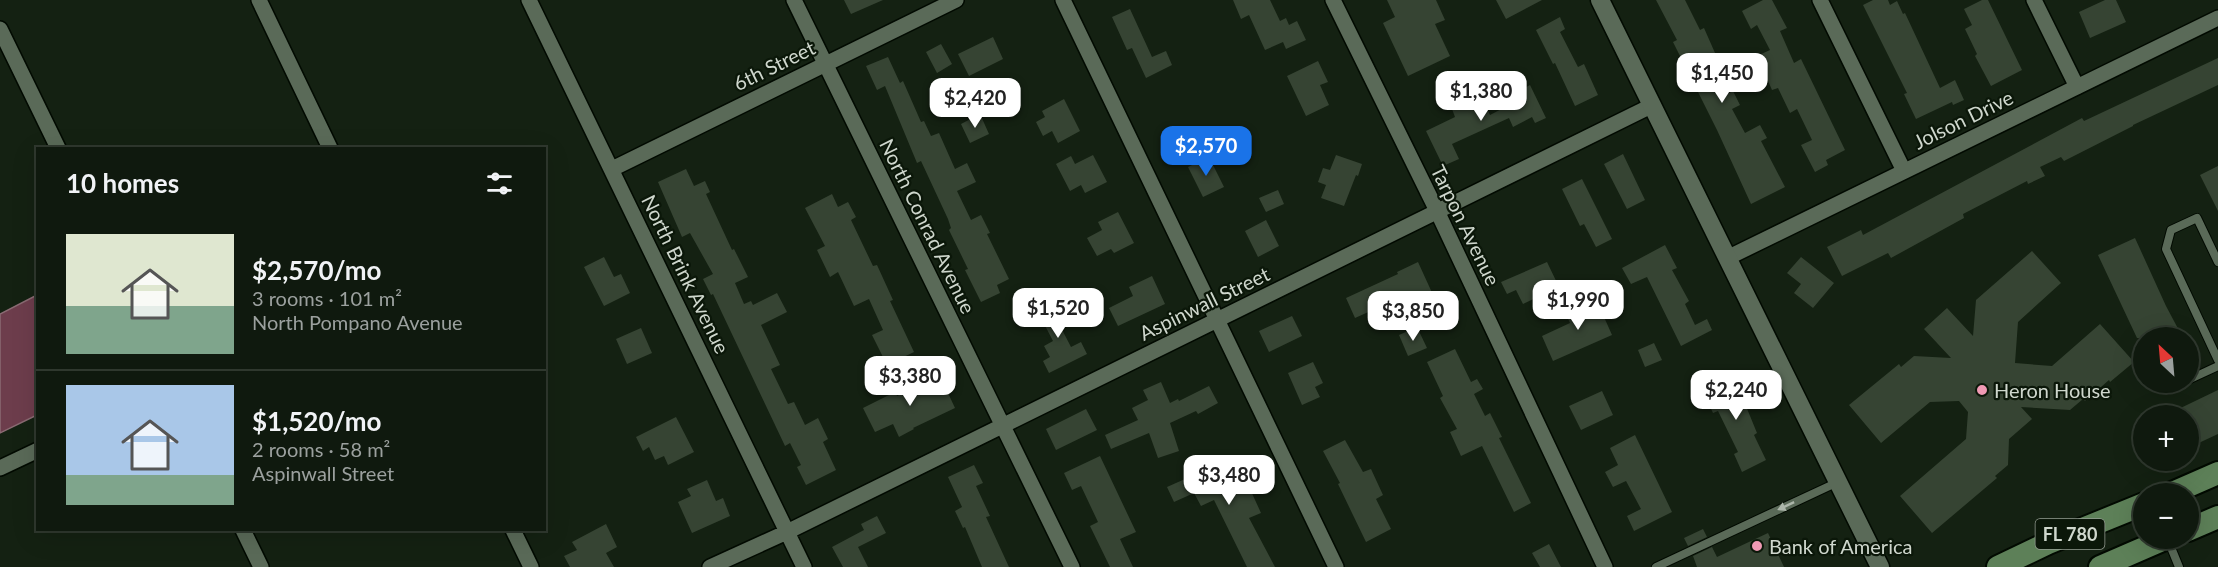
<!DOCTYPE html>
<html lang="en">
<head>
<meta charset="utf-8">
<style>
  :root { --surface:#0f190e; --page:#182217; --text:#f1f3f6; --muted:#9ba09e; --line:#2f382e; --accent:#1a73e8 }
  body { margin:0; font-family:Lato,sans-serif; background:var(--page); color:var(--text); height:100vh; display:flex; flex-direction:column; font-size:22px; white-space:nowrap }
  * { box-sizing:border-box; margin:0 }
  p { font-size:20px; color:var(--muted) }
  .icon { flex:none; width:33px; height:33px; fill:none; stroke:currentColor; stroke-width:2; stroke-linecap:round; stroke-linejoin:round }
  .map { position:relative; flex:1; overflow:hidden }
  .sheet { position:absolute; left:36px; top:147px; width:510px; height:384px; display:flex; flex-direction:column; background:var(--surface); border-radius:0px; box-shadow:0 6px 24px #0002,0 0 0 2px var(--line) }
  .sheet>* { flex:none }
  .needle { width:39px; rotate:334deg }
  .fabs { position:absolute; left:2133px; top:327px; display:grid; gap:12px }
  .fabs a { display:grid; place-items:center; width:66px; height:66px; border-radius:50%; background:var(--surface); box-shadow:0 6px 24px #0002,0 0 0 2px var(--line); font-size:30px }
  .price { position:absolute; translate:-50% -51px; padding:0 14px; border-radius:12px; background:#fff; color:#222; font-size:20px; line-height:39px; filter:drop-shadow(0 2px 3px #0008) }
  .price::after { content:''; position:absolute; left:50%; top:36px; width:18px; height:14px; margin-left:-9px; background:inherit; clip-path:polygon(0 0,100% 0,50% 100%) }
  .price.on { background:var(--accent); color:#fff }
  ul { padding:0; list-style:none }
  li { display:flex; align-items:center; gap:18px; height:150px; padding:0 30px }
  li+li { border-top:2px solid var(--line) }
  li span { display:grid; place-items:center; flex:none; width:168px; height:120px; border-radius:0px; color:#555 }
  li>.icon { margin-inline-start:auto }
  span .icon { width:72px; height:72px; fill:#fffc; stroke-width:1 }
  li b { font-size:26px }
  h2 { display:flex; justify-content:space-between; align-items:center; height:72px; padding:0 30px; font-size:26px }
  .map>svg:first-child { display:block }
  .water { fill:#6d3d4c; stroke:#8a6b73; stroke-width:1.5 }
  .building { fill:#364433 }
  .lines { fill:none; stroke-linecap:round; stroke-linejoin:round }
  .service-casing { stroke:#020a01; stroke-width:10 }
  .minor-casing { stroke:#020a01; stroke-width:18 }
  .tertiary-casing { stroke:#020a01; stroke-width:21 }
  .primary-casing { stroke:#020a01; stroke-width:26 }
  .service { stroke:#5a6a58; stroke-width:8 }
  .minor { stroke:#5a6a58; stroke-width:15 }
  .tertiary { stroke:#5a6a58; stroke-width:18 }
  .primary { stroke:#5d8058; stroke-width:22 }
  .oneway { fill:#acb6aa }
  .poi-dot { fill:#f09ab4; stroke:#0b1709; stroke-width:2 }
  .labels { text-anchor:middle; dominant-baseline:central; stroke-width:4.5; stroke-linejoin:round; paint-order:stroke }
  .shield { fill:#0b1709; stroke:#949d92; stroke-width:1.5 }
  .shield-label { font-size:18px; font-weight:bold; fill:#cfd7cd }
  .street-label { font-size:20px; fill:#cfd7cd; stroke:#0b1709 }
  .poi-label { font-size:20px; fill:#cfd7cd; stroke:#0b1709; text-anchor:start }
</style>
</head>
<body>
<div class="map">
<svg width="2218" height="567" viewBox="0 0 2218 567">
  <rect width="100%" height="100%" fill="#142112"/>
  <path class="water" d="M37,295V415L0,433V314Z"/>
  <path class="building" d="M844,0H883L851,14Z
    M1233,0H1270L1280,21L1286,18L1289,25L1297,21L1306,40L1286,49L1283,42L1265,50L1249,15L1241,19Z
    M1387,0H1436L1445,20L1435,24L1450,56L1408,76L1383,23L1395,17Z
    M1496,0H1542L1506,19Z
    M1656,0H1685L1700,30L1704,28L1719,62L1711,66L1727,94L1733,91L1740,105L1732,109L1745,133L1760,125L1767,138L1761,141L1785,187L1751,204L1717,130L1673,42L1677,40Z
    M1763,0H1772L1787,28L1780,31L1794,63L1801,59L1845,150L1826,160L1828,165L1815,172L1801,145L1812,140L1797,109L1790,113L1778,88L1772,90L1757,56L1770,50L1757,25L1751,29L1742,11Z
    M1873,0H1888L1890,5L1897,1L1903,14L1905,13L1940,88L1955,80L1964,100L1953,105L1952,102L1916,119L1904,94L1907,93L1863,5Z
    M1982,0H1988L2022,70L1991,86L1975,56L1977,54L1965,29L1972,25L1964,9Z
    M2105,0H2116L2126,22L2090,38L2079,12Z
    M1130,9L1152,57L1166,51L1172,65L1146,78L1132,48L1127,50L1112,17Z
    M1560,17L1565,29L1560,32L1578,67L1584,64L1598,95L1575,106L1555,63L1553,64L1536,30Z
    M993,37L1003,59L969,76L958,54Z
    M941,44L952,64L937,73L926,52Z
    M888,57L900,83L903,81L921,122L924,121L931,136L939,133L955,169L967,163L976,182L957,191L971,220L981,215L990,233L987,234L1009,279L997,285L1000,293L981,302L965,270L968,269L949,230L951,228L948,219L921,161L917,163L885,86L877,90L866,66Z
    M2218,58V85L2133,125V126L2064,161L2061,157L2040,167L2045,176L2028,184L2027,181L1963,214L1964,218L1891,258L1888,253L1842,276L1827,247L1861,230L1863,235L2082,118L2084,121Z
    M1318,61L1328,82L1320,85L1329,105L1306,116L1287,76Z
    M1530,85L1546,118L1535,123L1532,117L1513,127L1509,118L1452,144L1459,159L1443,166L1426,131L1455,117L1452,109L1472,100L1475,106L1484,102L1490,115L1515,102L1511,95Z
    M1064,99L1080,131L1058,143L1052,131L1043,136L1036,122L1045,117L1042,111Z
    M980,114L989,134L970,143L961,124Z
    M1623,154L1645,200L1627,209L1604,164Z
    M1093,155L1107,182L1085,193L1081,185L1070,191L1056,164L1071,156L1075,164Z
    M1336,155L1362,164L1358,176L1356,175L1344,206L1321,198L1326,185L1318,182L1323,168L1330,170Z
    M1209,157L1224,187L1203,197L1188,167Z
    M2218,166V211L2200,175Z
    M686,169L694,186L705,181L710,192L706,194L732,250L734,249L748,277L735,283L744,304L751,301L753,305L777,293L787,312L761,325L780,365L771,369L788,404L794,402L805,425L818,418L828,439L823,442L836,470L806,485L797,467L801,465L790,443L785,446L713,294L711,295L703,279L713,274L690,233L682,237L658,182Z
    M1582,179L1612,239L1596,247L1584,224L1580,226L1562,189Z
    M1278,190L1284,204L1266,212L1259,198Z
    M832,194L838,207L848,202L856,217L851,220L873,266L877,265L893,300L890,301L914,352L887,365L872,335L883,330L869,299L854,306L838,272L830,277L817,250L825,246L805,208Z
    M1118,212L1134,243L1114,253L1111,249L1097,256L1087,238L1102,230L1098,222Z
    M1266,220L1279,246L1258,257L1245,231Z
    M2135,238L2166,306L2183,338H2137L2098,255Z
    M1665,245L1677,268L1672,270L1689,301L1685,304L1695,325L1707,319L1712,330L1681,346L1647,277L1631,284L1622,268Z
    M2032,251L2061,283L2018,322L2015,363L2052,366L2100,324L2134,362L2110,382L2109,380L2085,401L2083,399L2070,410L2021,407L2032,419L2009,439L2008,465L1995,476L1997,478L1932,533L1900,496L1966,439L1968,412L1959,401L1930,402L1881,443L1849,405L1899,364L1901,367L1914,356L1951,358L1924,329L1947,308L1973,336L1976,300Z
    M604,257L614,277L621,274L630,293L604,306L584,267Z
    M1801,257L1834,283L1813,308L1794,293L1801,284L1787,273Z
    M1418,262L1434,297L1408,309L1402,297L1355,318L1346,298L1398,274L1397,272Z
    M1547,262L1559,287L1523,304L1516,290L1507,294L1501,282Z
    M1152,276L1165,304L1118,326L1109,308L1133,296L1129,287Z
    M1596,299L1612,335L1553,361L1542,336L1570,323L1565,312Z
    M1056,300L1065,316L1057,320L1071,347L1081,342L1087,354L1049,373L1043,361L1050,357L1044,346L1053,341L1037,310Z
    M1292,316L1302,336L1269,352L1259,331Z
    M1417,327L1427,348L1408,356L1399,335Z
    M641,328L652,353L627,364L616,339Z
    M1654,343L1662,360L1645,367L1638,350Z
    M1455,349L1471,382L1477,379L1483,389L1474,394L1485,416L1490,413L1502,437L1499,438L1531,503L1514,512L1482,446L1461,456L1450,432L1457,429L1440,398L1443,396L1427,362Z
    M1313,362L1323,383L1315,387L1320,397L1302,405L1288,373Z
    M1732,372L1757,433L1754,435L1766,460L1742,472L1734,454L1738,452L1718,411L1713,413L1704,394L1717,388L1714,380Z
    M940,376L955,408L913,428L914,429L899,437L893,424L875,432L863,408L895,392L897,396Z
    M1161,382L1170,403L1178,399L1179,401L1209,386L1218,403L1198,414L1196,411L1170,423L1179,451L1158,458L1149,433L1111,449L1105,435L1138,420L1132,408L1148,400L1143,390Z
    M2218,390V434L2188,448V416H2164Z
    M1602,391L1613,415L1581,430L1569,406Z
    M1086,409L1097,430L1056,450L1046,429Z
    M676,417L694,452L668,465L664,456L655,460L649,447L643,451L636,437Z
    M1635,435L1672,512L1634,531L1627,516L1641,509L1626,481L1613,487L1605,472L1618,465L1610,448Z
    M1345,440L1363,472L1371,469L1383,495L1376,499L1391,529L1366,542L1338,484L1340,483L1323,451Z
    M1239,455L1248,477L1245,478L1261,513L1249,518L1275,567H1247L1214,500L1201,506L1194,493L1174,502L1167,487Z
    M1100,456L1136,532L1120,539L1133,567H1110L1090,526L1098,522L1081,486L1072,490L1064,473Z
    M974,465L983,483L976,486L990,516L986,517L1009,567H982L965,527L963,528L955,511L962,507L948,477Z
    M707,480L716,501L723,498L730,516L692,533L678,502L691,496L687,489Z
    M877,516L886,533L858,547L868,567H843L832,547L864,530L861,524Z
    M606,524L617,547L606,553L614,567H570L564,556L577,550L572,542Z
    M1703,529L1707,537L1688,546L1684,538Z
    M1768,533L1784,567H1697L1693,556L1712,547L1717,557Z
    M1549,544L1561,567H1540L1532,553Z"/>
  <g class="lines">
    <g class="service-casing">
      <path id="service" d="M2218,262L2197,218L2171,230L2166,249L2218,360
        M2188,380L2218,366
        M2167,390L2184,382
        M2168,540L2179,567
        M1656,567L1838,482"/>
    </g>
    <g class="minor-casing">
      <path id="minor" d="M259,0L330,148
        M529,0L804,567
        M794,0L1072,567
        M1063,0L1336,567
        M1333,0L1438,213L1605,567
        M1820,0L1904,171
        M2034,0L2077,87
        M0,29L58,148
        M612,169L956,0
        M1727,258L2218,18
        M0,468L38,450
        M243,530L261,567
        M513,530L531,567
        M710,567L787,532L1651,106"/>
    </g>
    <g class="tertiary-casing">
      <path id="tertiary" d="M1600,0L1880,567"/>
    </g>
    <g class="primary-casing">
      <path id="primary" d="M2170,494L2218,473
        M2188,530L2218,517
        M1998,567L2048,543L2144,504
        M2100,567L2167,538"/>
    </g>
    <use href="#service" class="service"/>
    <use href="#minor" class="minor"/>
    <use href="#tertiary" class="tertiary"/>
    <use href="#primary" class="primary"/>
  </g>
  <defs><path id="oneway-solid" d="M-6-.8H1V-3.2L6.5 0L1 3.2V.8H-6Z" transform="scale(1.5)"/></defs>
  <use class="oneway" href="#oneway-solid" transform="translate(1786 506) rotate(155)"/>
  <g class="poi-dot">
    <circle cx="1982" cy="390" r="6"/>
    <circle cx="1757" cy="546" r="6"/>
  </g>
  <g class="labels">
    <rect class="shield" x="2035.5" y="519" width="69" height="30" rx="4.5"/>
    <g class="shield-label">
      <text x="2070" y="534">FL 780</text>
    </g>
    <g class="street-label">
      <text transform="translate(774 65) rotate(-26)">6th Street</text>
      <text transform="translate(1963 119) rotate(-26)">Jolson Drive</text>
      <text transform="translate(1466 225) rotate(64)">Tarpon Avenue</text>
      <text transform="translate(928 226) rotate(64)">North Conrad Avenue</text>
      <text transform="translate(686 274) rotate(64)">North Brink Avenue</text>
      <text transform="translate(1204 303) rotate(-26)">Aspinwall Street</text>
    </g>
    <g class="poi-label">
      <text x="1994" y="390">Heron House</text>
      <text x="1769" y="546">Bank of America</text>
    </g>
  </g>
</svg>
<div class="fabs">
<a><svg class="needle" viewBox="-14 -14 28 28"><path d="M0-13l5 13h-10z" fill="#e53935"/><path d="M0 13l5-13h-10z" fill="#9ba09e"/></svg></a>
<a>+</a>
<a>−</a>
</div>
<b class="price" style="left:1722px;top:104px">$1,450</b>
<b class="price" style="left:1481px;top:122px">$1,380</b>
<b class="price" style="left:975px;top:129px">$2,420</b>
<b class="price on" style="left:1206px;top:177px">$2,570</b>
<b class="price" style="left:1578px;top:331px">$1,990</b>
<b class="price" style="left:1058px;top:339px">$1,520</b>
<b class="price" style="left:1413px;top:342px">$3,850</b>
<b class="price" style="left:910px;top:407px">$3,380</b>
<b class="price" style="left:1736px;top:421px">$2,240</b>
<b class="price" style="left:1229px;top:506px">$3,480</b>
<section class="sheet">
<h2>10 homes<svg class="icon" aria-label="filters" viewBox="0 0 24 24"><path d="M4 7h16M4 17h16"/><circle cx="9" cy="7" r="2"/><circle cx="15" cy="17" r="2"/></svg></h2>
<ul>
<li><span style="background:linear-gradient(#dfe7d0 60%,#7fa58c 0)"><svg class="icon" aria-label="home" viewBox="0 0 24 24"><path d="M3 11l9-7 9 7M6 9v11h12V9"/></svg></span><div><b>$2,570/mo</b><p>3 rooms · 101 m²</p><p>North Pompano Avenue</p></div></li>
<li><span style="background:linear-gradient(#a9c7e8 75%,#7fa58c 0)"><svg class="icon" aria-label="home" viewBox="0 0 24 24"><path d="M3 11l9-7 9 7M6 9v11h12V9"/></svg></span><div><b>$1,520/mo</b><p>2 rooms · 58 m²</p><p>Aspinwall Street</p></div></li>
</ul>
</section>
</div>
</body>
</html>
